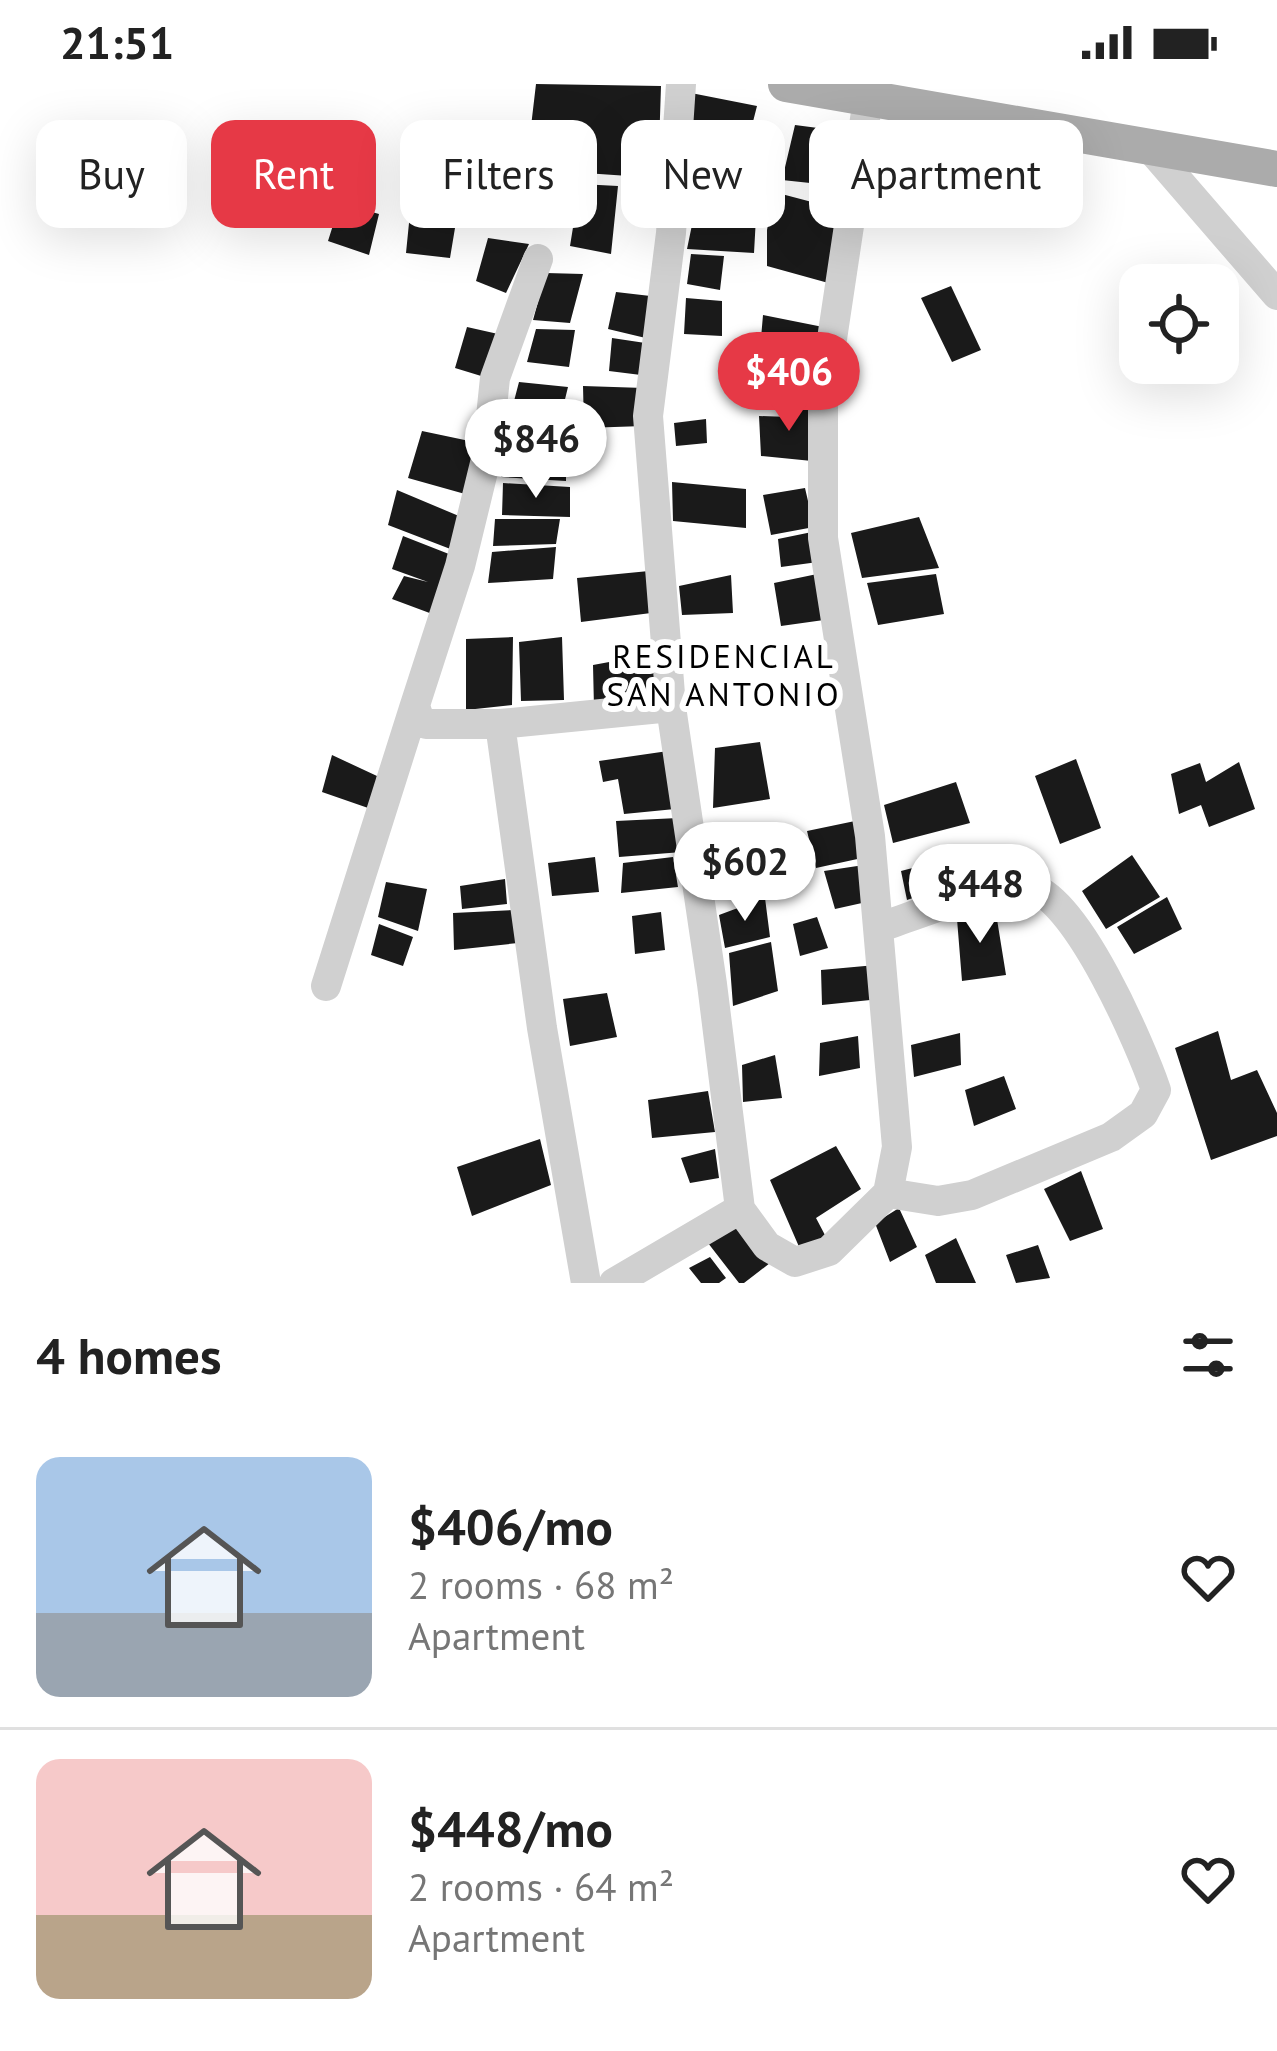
<!DOCTYPE html>
<html lang="en">
<head>
<meta charset="utf-8">
<style>
  :root { --surface:#fff; --page:#f2f2f2; --text:#222; --muted:#767676; --line:#e0e0e0; --accent:#e63946 }
  body { margin:0; font-family:"PT Sans",sans-serif; background:var(--page); color:var(--text); height:100vh; display:flex; flex-direction:column; font-size:45px; white-space:nowrap }
  * { box-sizing:border-box; margin:0 }
  p { font-size:39px; color:var(--muted) }
  .icon { flex:none; width:66px; height:66px; fill:none; stroke:currentColor; stroke-width:2; stroke-linecap:round; stroke-linejoin:round }
  .map { position:relative; height:1199px; overflow:hidden }
  .panel { display:flex; flex-direction:column; background:var(--surface); flex:1 }
  .panel>* { flex:none }
  .banner { position:absolute; left:36px; top:36px; width:1206px; height:108px; display:flex; gap:24px }
  .tools { position:absolute; left:1119px; top:180px; display:grid; gap:24px }
  .tools a { display:grid; place-items:center; width:120px; height:120px; border-radius:24px; background:var(--surface); box-shadow:0 12px 48px #0002; font-size:60px }
  .price { position:absolute; translate:-50% -102px; padding:0 27px; border-radius:42px; background:#fff; color:#222; font-size:39px; line-height:78px; filter:drop-shadow(0 3px 6px #0008) }
  .price::after { content:''; position:absolute; left:50%; top:72px; width:36px; height:27px; margin-left:-18px; background:inherit; clip-path:polygon(0 0,100% 0,50% 100%) }
  .price.current { background:var(--accent); color:#fff }
  ul { padding:0; list-style:none }
  li { display:flex; align-items:center; gap:36px; height:300px; padding:0 36px }
  li+li { border-top:3px solid var(--line) }
  li span { display:grid; place-items:center; flex:none; width:336px; height:240px; border-radius:24px; color:#555 }
  li>.icon { margin-inline-start:auto }
  span .icon { width:144px; height:144px; fill:#fffc; stroke-width:1 }
  li b { font-size:51px }
  h2 { display:flex; justify-content:space-between; align-items:center; height:144px; padding:0 36px; font-size:51px }
  .tag { padding:0 42px; border-radius:24px; background:var(--surface); box-shadow:0 12px 48px #0002; font-size:42px; line-height:108px }
  .tag.current { background:var(--accent); color:#fff }
  .status { display:flex; justify-content:space-between; align-items:center; height:84px; padding:0 60px; background:var(--surface); direction:ltr }
  .status svg { height:33px; fill:currentColor }
  .map>svg:first-child { display:block }
  .building { fill:#1a1a1a }
  .lines { fill:none; stroke-linecap:round; stroke-linejoin:round }
  .minor { stroke:#d0d0d0; stroke-width:30 }
  .major { stroke:#ababab; stroke-width:36 }
  .labels { text-anchor:middle; dominant-baseline:central; stroke-width:12; stroke-linejoin:round; paint-order:stroke }
  .neighbourhood-label { font-size:33px; letter-spacing:3px; fill:#000; stroke:#fff }
</style>
</head>
<body>
<div class="status"><b>21:51</b><svg viewBox="0 0 49 12"><path d="M0 12V9h3v3zM5 12V6h3v6zM10 12V3h3v9zM15 12V0h3v12zM26 1h20v11H26zM47 4h2v5h-2z"/></svg></div>
<div class="map">
<svg width="1277" height="1199" viewBox="0 0 1277 1199">
  <rect width="100%" height="100%" fill="#fff"/>
  <path class="building" d="M536,0L661,2L658,94L526,85Z
    M691,9L757,22L746,65L686,59Z
    M795,41L841,47L829,101L782,96Z
    M886,62L939,68L931,121L876,112Z
    M681,89L733,101L725,132L678,130Z
    M580,100L618,102L611,170L570,162Z
    M774,108L846,127L832,200L767,182V146Z
    M340,119L379,130L369,171L328,157Z
    M410,129L456,138L450,174L406,169Z
    M756,133L754,169L687,165L693,136Z
    M488,154L529,160L506,209L476,197Z
    M691,170L724,172L720,206L687,200Z
    M546,189L583,190L570,239L533,236Z
    M951,202L981,266L952,278L921,214Z
    M616,208L659,213L654,256L608,245Z
    M686,214L722,217V252L684,250Z
    M763,231L828,244L823,281L760,266Z
    M467,243L507,252L491,295L455,284Z
    M536,245L575,246L569,283L527,278Z
    M612,254L652,260L649,292L609,287Z
    M519,298L568,303L558,344L508,340Z
    M583,302L644,304V342L584,344Z
    M791,319L815,321L812,377L761,372L759,332L789,333Z
    M706,335L707,359L676,362L674,339Z
    M422,347L479,359L465,410L408,394Z
    M506,350H566V397L501,393Z
    M672,398L746,405V444L673,437Z
    M503,399L570,403V433L502,431Z
    M805,404L814,443L771,451L763,411Z
    M397,406L466,435L453,466L388,441Z
    M919,433L939,484L862,494L851,449Z
    M495,435H560L556,460L493,462Z
    M812,448L818,478L781,483L778,455Z
    M403,452L454,472L435,531L392,515L404,492L428,498L392,485Z
    M556,463L553,495L488,499L492,468Z
    M649,487L651,529L581,538L577,494Z
    M822,489L831,535L781,542L774,499Z
    M936,490L944,530L878,541L867,499Z
    M731,491L733,529L682,531L679,502Z
    M513,553L512,621L466,626V555Z
    M562,553L564,616L521,617L519,558Z
    M658,569L660,615L594,624L593,581Z
    M760,658L770,715L713,724L715,664Z
    M668,667L675,725L624,730L618,695L603,698L599,677Z
    M332,671L377,692L371,725L322,708Z
    M1076,675L1101,744L1060,760L1035,692Z
    M1239,678L1255,725L1209,743L1201,721L1179,730L1171,690L1200,679L1206,698Z
    M956,698L970,739L893,759L884,721Z
    M678,734L682,768L619,773L616,737Z
    M855,737L862,774L816,784L807,747Z
    M750,755L760,786L719,794L713,766Z
    M1132,771L1160,813L1106,845L1082,807Z
    M595,773L599,808L552,812L548,779Z
    M673,773L678,803L621,809L623,779Z
    M928,780L936,806L907,816L901,787Z
    M864,781L871,817L835,825L824,787Z
    M505,795L507,820L462,825L460,802Z
    M386,798L427,805L418,847L378,833Z
    M1167,813L1182,845L1134,870L1117,843Z
    M765,814L770,853L725,864L719,831Z
    M995,823L1006,891L962,897L957,835Z
    M515,826L518,859L454,866L453,829Z
    M661,828L665,866L635,870L632,832Z
    M817,833L828,864L800,872L793,840Z
    M379,840L413,853L403,882L371,871Z
    M771,858L778,907L733,922L729,869Z
    M876,881L880,915L822,921L821,886Z
    M607,909L617,953L570,962L563,915Z
    M1218,947L1231,996L1257,986L1277,1029V1052L1211,1076L1175,964Z
    M960,949L961,981L914,993L911,961Z
    M858,952L860,984L819,992L820,959Z
    M775,971L782,1014L743,1018L742,981Z
    M1004,992L1016,1025L974,1042L965,1006Z
    M708,1007L715,1048L652,1054L648,1016Z
    M540,1055L551,1101L472,1132L457,1083Z
    M836,1062L861,1105L816,1134L826,1153L800,1165L770,1096Z
    M715,1065L719,1094L690,1099L681,1074Z
    M1081,1087L1103,1145L1070,1157L1044,1105Z
    M899,1124L917,1163L890,1178L875,1139Z
    M742,1140L770,1179L744,1199H739L708,1159Z
    M956,1154L976,1199H936L925,1171Z
    M1038,1161L1050,1194L1016,1199L1006,1171Z
    M710,1173L726,1194L719,1199H701L689,1184Z"/>
  <g class="lines">
    <path class="minor" d="M681,0L671,149L648,332L671,623L712,900L740,1125L767,1162L795,1178L829,1167L888,1109L897,1063L870,752L823,454V315L868,15
      M1149,63L1277,211
      M538,175L495,294L487,371L460,482L415,621L418,632L426,640H500L671,623
      M500,640L542,944L586,1199
      M878,844C912,833 999,796 1031,804C1077,814 1141,962 1156,1006L1143,1030L1111,1053L972,1111L938,1117L888,1109
      M326,902L415,621
      M614,1199L740,1125"/>
    <path class="major" d="M786,0L1277,85"/>
  </g>
  <g class="labels">
    <g class="neighbourhood-label">
      <text x="724" y="571">RESIDENCIAL<tspan x="724" dy="38">SAN ANTONIO</tspan></text>
    </g>
  </g>
</svg>
<div class="tools">
<a><svg class="icon" aria-label="locate" viewBox="0 0 24 24"><circle cx="12" cy="12" r="6"/><path d="M12 2v4M12 18v4M2 12h4M18 12h4"/></svg></a>
</div>
<b class="price current" style="left:789px;top:350px">$406</b>
<b class="price" style="left:536px;top:417px">$846</b>
<b class="price" style="left:745px;top:840px">$602</b>
<b class="price" style="left:980px;top:862px">$448</b>
<div class="banner">
<a class="tag">Buy</a>
<a class="tag current">Rent</a>
<a class="tag">Filters</a>
<a class="tag">New</a>
<a class="tag">Apartment</a>
</div>
</div>
<section class="panel">
<h2>4 homes<svg class="icon" aria-label="filters" viewBox="0 0 24 24"><path d="M4 7h16M4 17h16"/><circle cx="9" cy="7" r="2"/><circle cx="15" cy="17" r="2"/></svg></h2>
<ul>
<li><span style="background:linear-gradient(#a9c7e8 65%,#9aa5b1 0)"><svg class="icon" aria-label="home" viewBox="0 0 24 24"><path d="M3 11l9-7 9 7M6 9v11h12V9"/></svg></span><div><b>$406/mo</b><p>2 rooms · 68 m²</p><p>Apartment</p></div><svg class="icon" aria-label="heart" viewBox="0 0 24 24"><path d="M12 20l-8-8c-3-5 5-10 8-4 3-6 11-1 8 4z"/></svg></li>
<li><span style="background:linear-gradient(#f6c9c9 65%,#b9a48a 0)"><svg class="icon" aria-label="home" viewBox="0 0 24 24"><path d="M3 11l9-7 9 7M6 9v11h12V9"/></svg></span><div><b>$448/mo</b><p>2 rooms · 64 m²</p><p>Apartment</p></div><svg class="icon" aria-label="heart" viewBox="0 0 24 24"><path d="M12 20l-8-8c-3-5 5-10 8-4 3-6 11-1 8 4z"/></svg></li>
</ul>
</section>
</body>
</html>
